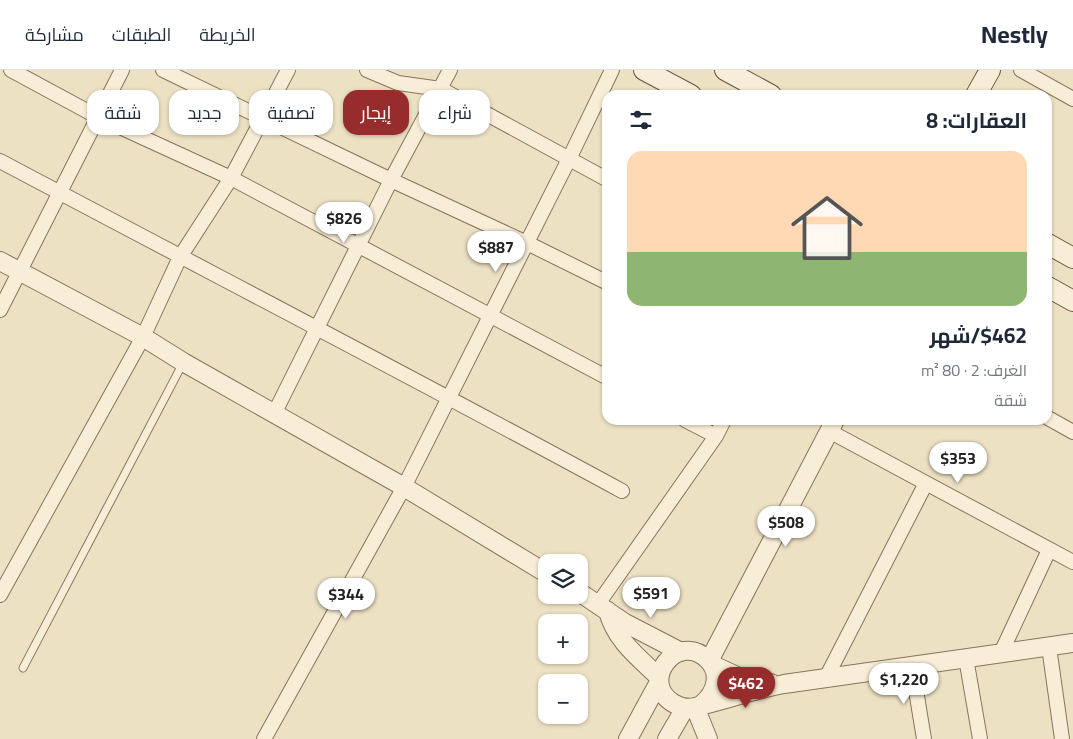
<!DOCTYPE html>
<html lang="ar">
<head>
<meta charset="utf-8">
<style>
  :root { --surface:#fff; --page:#f2f2f3; --text:#1f2937; --muted:#747a83; --line:#e0e1e3; --accent:#962c2c }
  body { margin:0; font-family:Georgia,Cairo,serif; background:var(--page); color:var(--text); direction:rtl; height:100vh; display:flex; flex-direction:column; font-size:19px; white-space:nowrap }
  * { box-sizing:border-box; margin:0 }
  p { font-size:16px; color:var(--muted) }
  .icon { flex:none; width:28px; height:28px; fill:none; stroke:currentColor; stroke-width:2; stroke-linecap:round; stroke-linejoin:round }
  .map { position:relative; flex:1; overflow:hidden; direction:ltr }
  .drawer { position:absolute; left:602px; top:20px; width:450px; height:335px; display:flex; flex-direction:column; background:var(--surface); border-radius:15px; box-shadow:0 1px 4px #0004; direction:rtl }
  .drawer>* { flex:none }
  .hud { position:absolute; left:15px; top:20px; width:475px; height:45px; direction:rtl; display:flex; gap:10px }
  .buttons { position:absolute; left:538px; top:484px; display:grid; gap:10px }
  .buttons a { display:grid; place-items:center; width:50px; height:50px; border-radius:10px; background:var(--surface); box-shadow:0 1px 4px #0004; font-size:25px }
  .price { position:absolute; translate:-50% -42px; padding:0 11px; border-radius:18px; background:#fff; color:#222; font-size:16px; line-height:32px; filter:drop-shadow(0 1px 2px #0008) }
  .price::after { content:''; position:absolute; left:50%; top:30px; width:15px; height:11px; margin-left:-8px; background:inherit; clip-path:polygon(0 0,100% 0,50% 100%) }
  .price.selected { background:var(--accent); color:#fff }
  ul { padding:0; list-style:none }
  li { display:grid; align-content:center; gap:10px; height:265px; padding:0 25px }
  li+li { border-top:1px solid var(--line) }
  li span { display:grid; place-items:center; height:155px; border-radius:15px; color:#555 }
  li>.icon { margin-inline-start:auto }
  span .icon { width:90px; height:90px; fill:#fffc; stroke-width:1 }
  li b { font-size:21px }
  h2 { display:flex; justify-content:space-between; align-items:center; height:60px; padding:0 25px; font-size:21px }
  .chip { padding:0 18px; border-radius:15px; background:var(--surface); box-shadow:0 1px 4px #0004; font-size:18px; line-height:45px }
  .chip.selected { background:var(--accent); color:#fff }
  header { display:flex; align-items:center; gap:30px; box-sizing:border-box; height:70px; padding:0 25px; background:var(--surface); border-bottom:1px solid var(--line) }
  header strong { font-size:24px }
  nav { display:flex; gap:28px; margin-inline-start:auto; font-size:18px }
  .map>svg:first-child { display:block }
  .lines { fill:none; stroke-linecap:round; stroke-linejoin:round }
  .service-casing { stroke:#88735b; stroke-width:9 }
  .minor-casing { stroke:#88735b; stroke-width:16 }
  .tertiary-casing { stroke:#88735b; stroke-width:20 }
  .secondary-casing { stroke:#69543e; stroke-width:22 }
  .service { stroke:#f8eed7; stroke-width:7 }
  .minor { stroke:#f8eed7; stroke-width:14 }
  .tertiary { stroke:#f8eed7; stroke-width:18 }
  .secondary { stroke:#f8eed7; stroke-width:20 }
</style>
</head>
<body>
<header>
<strong>Nestly</strong>
<nav><a>الخريطة</a><a>الطبقات</a><a>مشاركة</a></nav>
</header>
<div class="map">
<svg width="1073" height="669" viewBox="0 0 1073 669">
  <rect width="100%" height="100%" fill="#ede1c4"/>
  <g class="lines">
    <g class="service-casing">
      <path id="service" d="M23,598L183,293"/>
    </g>
    <g class="minor-casing">
      <path id="minor" d="M11,0L98,47L231,108L608,308
        M163,0L391,110L527,173L608,213
        M367,0L398,13L441,19L608,110
        M1021,0L1073,29
        M0,91C207,201 416,309 622,421
        M0,240L122,0
        M274,344L391,110L450,0
        M1048,348L1073,362
        M685,350L716,366
        M829,361L1073,492
        M0,525L143,267L180,187L231,108L288,0
        M598,534L716,366L724,350
        M1049,577L1062,669
        M1001,583L1049,480
        M966,588L980,669
        M912,596L924,669
        M826,608L926,413
        M264,669L404,417L569,89L612,0"/>
    </g>
    <g class="tertiary-casing">
      <path id="tertiary" d="M0,191L143,267L183,292L404,417L546,503
        M579,522L625,553L681,582
        M608,541C615,570 639,588 659,607
        M709,591L835,350
        M713,595L739,607L771,613
        M702,634C716,623 722,603 707,589C678,561 638,611 673,633C680,637 688,639 695,637C725,630 753,620 784,614L1073,573
        M695,637L708,669
        M628,669L659,612
        M667,669L685,638"/>
    </g>
    <g class="secondary-casing">
      <path id="secondary" d="M644,0L691,25
        M725,0L771,25
        M976,25L990,0
        M1048,174L1073,188
        M1048,217L1073,231"/>
    </g>
    <use href="#service" class="service"/>
    <use href="#minor" class="minor"/>
    <use href="#tertiary" class="tertiary"/>
    <use href="#secondary" class="secondary"/>
  </g>
</svg>
<div class="buttons">
<a><svg class="icon" aria-label="layers" viewBox="0 0 24 24"><path d="M12 4l9 5-9 5-9-5zM3 14l9 5 9-5"/></svg></a>
<a>+</a>
<a>−</a>
</div>
<b class="price" style="left:344px;top:174px">$826</b>
<b class="price" style="left:496px;top:203px">$887</b>
<b class="price" style="left:958px;top:414px">$353</b>
<b class="price" style="left:786px;top:478px">$508</b>
<b class="price" style="left:651px;top:549px">$591</b>
<b class="price" style="left:346px;top:550px">$344</b>
<b class="price" style="left:904px;top:635px">$1,220</b>
<b class="price selected" style="left:746px;top:639px">$462</b>
<div class="hud">
<a class="chip">شراء</a>
<a class="chip selected">إيجار</a>
<a class="chip">تصفية</a>
<a class="chip">جديد</a>
<a class="chip">شقة</a>
</div>
<section class="drawer">
<h2>العقارات: 8<svg class="icon" aria-label="filters" viewBox="0 0 24 24"><path d="M4 7h16M4 17h16"/><circle cx="9" cy="7" r="2"/><circle cx="15" cy="17" r="2"/></svg></h2>
<ul>
<li><span style="background:linear-gradient(#ffd9b3 65%,#8fb573 0)"><svg class="icon" aria-label="home" viewBox="0 0 24 24"><path d="M3 11l9-7 9 7M6 9v11h12V9"/></svg></span><div><b>$462/شهر</b><p>الغرف: 2 · 80 m²</p><p>شقة</p></div></li>
</ul>
</section>
</div>
</body>
</html>
